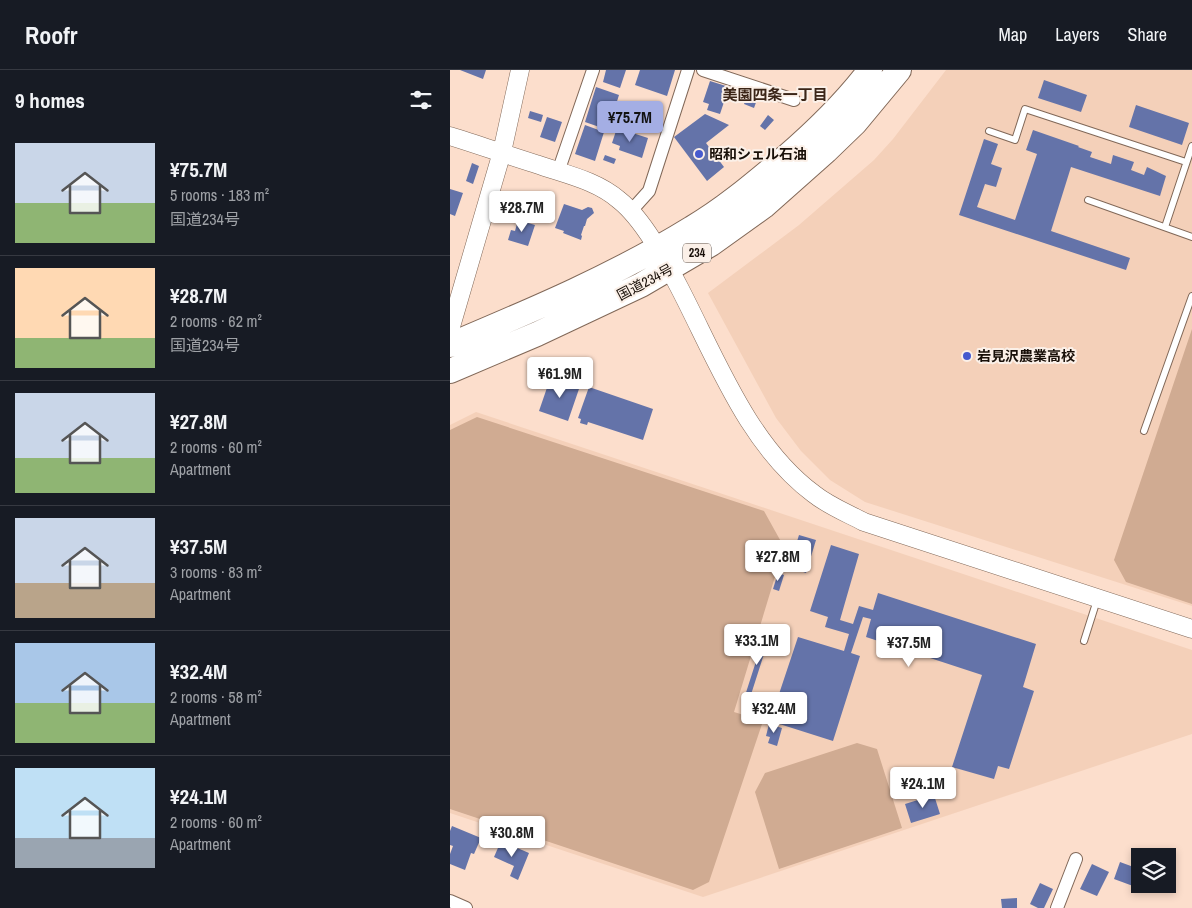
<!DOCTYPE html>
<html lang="en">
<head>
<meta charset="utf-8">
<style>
  :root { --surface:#171b24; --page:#242831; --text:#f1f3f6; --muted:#9ea1a6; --line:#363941; --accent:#a4aee4 }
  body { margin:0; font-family:"Archivo Narrow","Noto Sans JP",sans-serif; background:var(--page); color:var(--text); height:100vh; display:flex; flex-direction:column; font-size:19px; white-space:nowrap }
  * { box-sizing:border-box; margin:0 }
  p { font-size:16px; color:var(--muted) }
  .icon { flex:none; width:28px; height:28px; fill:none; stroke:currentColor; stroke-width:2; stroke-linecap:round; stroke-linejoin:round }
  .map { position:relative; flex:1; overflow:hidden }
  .panel { display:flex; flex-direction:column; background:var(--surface); width:450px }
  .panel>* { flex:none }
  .buttons { position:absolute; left:681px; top:778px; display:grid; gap:10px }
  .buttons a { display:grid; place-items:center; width:45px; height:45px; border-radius:0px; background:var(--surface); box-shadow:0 2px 8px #0003; font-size:25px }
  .price { position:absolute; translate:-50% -42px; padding:0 11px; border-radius:5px; background:#fff; color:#222; font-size:16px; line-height:32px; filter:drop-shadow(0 1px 2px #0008) }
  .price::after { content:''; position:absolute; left:50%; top:30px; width:15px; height:11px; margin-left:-8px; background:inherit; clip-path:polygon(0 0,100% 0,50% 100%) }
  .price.current { background:var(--accent); color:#111 }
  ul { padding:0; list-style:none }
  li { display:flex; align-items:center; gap:15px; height:125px; padding:0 15px }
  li+li { border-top:1px solid var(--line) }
  li span { display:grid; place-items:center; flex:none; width:140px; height:100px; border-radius:0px; color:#555 }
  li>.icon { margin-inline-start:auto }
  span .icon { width:60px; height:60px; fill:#fffc; stroke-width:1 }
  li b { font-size:21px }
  h2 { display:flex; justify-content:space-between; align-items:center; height:60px; padding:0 15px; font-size:21px }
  header { display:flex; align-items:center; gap:30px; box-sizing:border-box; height:70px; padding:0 25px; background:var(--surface); border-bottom:1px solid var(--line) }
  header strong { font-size:24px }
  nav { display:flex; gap:28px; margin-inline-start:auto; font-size:18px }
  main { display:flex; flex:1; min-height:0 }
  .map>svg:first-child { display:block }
  .built { fill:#f4d0b9 }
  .green { fill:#d0ab92 }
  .building { fill:#6473a9 }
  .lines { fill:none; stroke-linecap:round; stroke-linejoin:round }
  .lane-casing { stroke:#816858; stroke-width:8 }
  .street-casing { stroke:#816858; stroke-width:14 }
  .secondary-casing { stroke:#816858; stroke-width:19 }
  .highway-casing { stroke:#816858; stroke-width:26 }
  .lane { stroke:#fff; stroke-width:6 }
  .street { stroke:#fff; stroke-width:12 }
  .secondary { stroke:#fff; stroke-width:18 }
  .highway { stroke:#fff; stroke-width:24 }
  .poi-dot { fill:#465ace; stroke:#fbf0e8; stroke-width:2 }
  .labels { text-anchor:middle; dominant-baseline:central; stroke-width:4; stroke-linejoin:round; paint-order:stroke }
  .shield { fill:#fbf0e8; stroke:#5c524b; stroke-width:1 }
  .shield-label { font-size:12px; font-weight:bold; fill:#180f08 }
  .poi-label { font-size:14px; font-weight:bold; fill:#180f08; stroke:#fbf0e8; text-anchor:start }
  .street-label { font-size:14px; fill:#180f08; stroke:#fbf0e8 }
  .neighbourhood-label { font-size:15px; font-weight:bold; fill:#3b2517; stroke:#fbf0e8 }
</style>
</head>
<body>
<header>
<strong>Roofr</strong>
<nav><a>Map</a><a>Layers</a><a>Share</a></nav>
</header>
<main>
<section class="panel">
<h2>9 homes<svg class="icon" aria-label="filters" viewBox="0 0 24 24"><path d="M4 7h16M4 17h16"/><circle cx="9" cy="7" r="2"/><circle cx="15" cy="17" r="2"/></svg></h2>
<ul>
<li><span style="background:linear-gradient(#c9d6e8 60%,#8fb573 0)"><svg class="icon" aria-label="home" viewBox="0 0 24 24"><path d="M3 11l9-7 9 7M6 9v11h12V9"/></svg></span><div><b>¥75.7M</b><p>5 rooms · 183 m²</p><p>国道234号</p></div></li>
<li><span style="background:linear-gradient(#ffd9b3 70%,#8fb573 0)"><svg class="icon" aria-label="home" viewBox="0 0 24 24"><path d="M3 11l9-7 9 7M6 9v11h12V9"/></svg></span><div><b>¥28.7M</b><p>2 rooms · 62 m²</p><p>国道234号</p></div></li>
<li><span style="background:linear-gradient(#c9d6e8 65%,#8fb573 0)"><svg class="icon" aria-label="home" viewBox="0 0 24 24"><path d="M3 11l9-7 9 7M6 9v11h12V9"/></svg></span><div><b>¥27.8M</b><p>2 rooms · 60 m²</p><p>Apartment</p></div></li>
<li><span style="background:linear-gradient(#c9d6e8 65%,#b9a48a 0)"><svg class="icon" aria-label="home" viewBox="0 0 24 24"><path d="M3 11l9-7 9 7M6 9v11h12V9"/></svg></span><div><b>¥37.5M</b><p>3 rooms · 83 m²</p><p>Apartment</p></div></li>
<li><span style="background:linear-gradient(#a9c7e8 60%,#8fb573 0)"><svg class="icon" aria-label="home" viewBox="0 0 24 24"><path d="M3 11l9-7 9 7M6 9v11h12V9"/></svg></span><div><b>¥32.4M</b><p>2 rooms · 58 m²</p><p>Apartment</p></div></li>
<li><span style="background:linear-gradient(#bfe0f5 70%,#9aa5b1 0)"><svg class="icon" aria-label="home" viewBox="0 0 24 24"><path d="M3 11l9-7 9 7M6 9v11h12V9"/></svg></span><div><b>¥24.1M</b><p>2 rooms · 60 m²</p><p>Apartment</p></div></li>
</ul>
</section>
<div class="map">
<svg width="742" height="838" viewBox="0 0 742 838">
  <rect width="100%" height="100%" fill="#fcdecc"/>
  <path class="built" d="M496,0H742V536L415,432L380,410L351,381L326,348L258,223L349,155L424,90L443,69Z
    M26,342L742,580V664L253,827L0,743V355Z"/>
  <path class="green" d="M742,259V534L676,512L664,490Z
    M27,347L314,441L334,477L284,642L313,651L259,812L243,820L0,739V360Z
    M407,673L427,679L452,758L329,799L305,722L315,703Z"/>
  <path class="building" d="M10,0H36L33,9Z
    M156,0H176L170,18L153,12Z
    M190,0H225L217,26L185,15Z
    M594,10L637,25L631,42L588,28Z
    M260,11L279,17L270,44L257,40L259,34L253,32Z
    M146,17L169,25L158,60L135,52Z
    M298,23L308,27L304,38L294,34Z
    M686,35L739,53L732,75L679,57Z
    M80,41L93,45L91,52L78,48Z
    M255,44L279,55L256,73L274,97L257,111L224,67Z
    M318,45L324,50L315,60L310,56Z
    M97,47L112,52L105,72L90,67Z
    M135,55L154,62L145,91L125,84Z
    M167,58L198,68L192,88L169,80L170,76L162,73Z
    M583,60L629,76L628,77L642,82L640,87L661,94L663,85L684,92L681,100L694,105L697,97L716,106L710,126L621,97L601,161L680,188L676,200L509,145L534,69L548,74L541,94L552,98L546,117L535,114L527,137L565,150L587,84L576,80Z
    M155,85L166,89L164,94L153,90Z
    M22,93L29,96L23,114L16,111Z
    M0,119L13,123L5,146L0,144Z
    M114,134L132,140L138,137L142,138L144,143L137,149L135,156H134L131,165L132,166L131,170L113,163L114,161L105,158Z
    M68,150L85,155L78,176L58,170L61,160L65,161Z
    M100,309L115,314V311L130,316L118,351L89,341Z
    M139,317L203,339L193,370L138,352L137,355L130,353L131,349L128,348Z
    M349,465L366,470L356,503L339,497Z
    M381,475L409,484L390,550L403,554L409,536L423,540L428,523L586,574L573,617L584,621L559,699L548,696L544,709L502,697L532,605L416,567L421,549L413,547L401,583L410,586L383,671L320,651L348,567L394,581L399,564L375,557L378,547L360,541Z
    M328,503L334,505L329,521L323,519Z
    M318,554L323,556L297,637L292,635Z
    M319,654L332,658L327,676L318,673L320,667L316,666Z
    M484,725L490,744L461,753L455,734Z
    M2,756L31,768L24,784L21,783L15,800L0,794V784L3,776L0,775V761Z
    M51,771L79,783L68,810L60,806L64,796L44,787Z
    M670,792L689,799L683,816L664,809Z
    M642,794L659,802L647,826L630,819Z
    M590,813L603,819L594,838H588L580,834Z
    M567,828V838H552L551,829Z"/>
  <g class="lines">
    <g class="lane-casing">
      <path id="lane" d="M539,61L565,70L575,39L736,92
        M638,130L742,167
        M715,157L742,76
        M694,361L742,226
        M634,571L647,530"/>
    </g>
    <g class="street-casing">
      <path id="street" d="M253,0L344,30
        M108,102L143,0
        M181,141L199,121L238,0
        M0,831L16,838
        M607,838L626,789"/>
    </g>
    <g class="secondary-casing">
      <path id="secondary" d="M0,66C29,75 57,85 86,94C114,104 146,110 169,130C193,149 215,190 229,217C266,288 298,375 364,424C379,436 397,443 414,452L742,559
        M0,260L52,82L70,0"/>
    </g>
    <g class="highway-casing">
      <path id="highway" d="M0,275C83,240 166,205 242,158C276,138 306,112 336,87C366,61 396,32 420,0
        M0,301L87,264L191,215L261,174L314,136L376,81L405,53L449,0"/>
    </g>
    <use href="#lane" class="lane"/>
    <use href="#street" class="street"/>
    <use href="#secondary" class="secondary"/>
    <use href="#highway" class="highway"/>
  </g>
  <g class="poi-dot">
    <circle cx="249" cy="84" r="5"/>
    <circle cx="517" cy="286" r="5"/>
  </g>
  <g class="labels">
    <rect class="shield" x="233" y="173.5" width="28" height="19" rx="4"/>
    <g class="shield-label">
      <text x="247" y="183">234</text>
    </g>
    <g class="poi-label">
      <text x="259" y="84">昭和シェル石油</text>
      <text x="527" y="286">岩見沢農業高校</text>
    </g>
    <g class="street-label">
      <text transform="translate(195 212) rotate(-28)">国道234号</text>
    </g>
    <g class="neighbourhood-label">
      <text x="325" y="24">美園四条一丁目</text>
    </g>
  </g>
</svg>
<div class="buttons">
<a><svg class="icon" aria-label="layers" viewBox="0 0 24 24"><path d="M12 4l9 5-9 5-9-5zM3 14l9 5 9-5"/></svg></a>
</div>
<b class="price current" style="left:180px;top:73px">¥75.7M</b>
<b class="price" style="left:72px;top:163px">¥28.7M</b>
<b class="price" style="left:110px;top:329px">¥61.9M</b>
<b class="price" style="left:328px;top:512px">¥27.8M</b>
<b class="price" style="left:307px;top:596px">¥33.1M</b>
<b class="price" style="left:459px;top:598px">¥37.5M</b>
<b class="price" style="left:324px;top:664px">¥32.4M</b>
<b class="price" style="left:473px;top:739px">¥24.1M</b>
<b class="price" style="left:62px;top:788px">¥30.8M</b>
</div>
</main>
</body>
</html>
